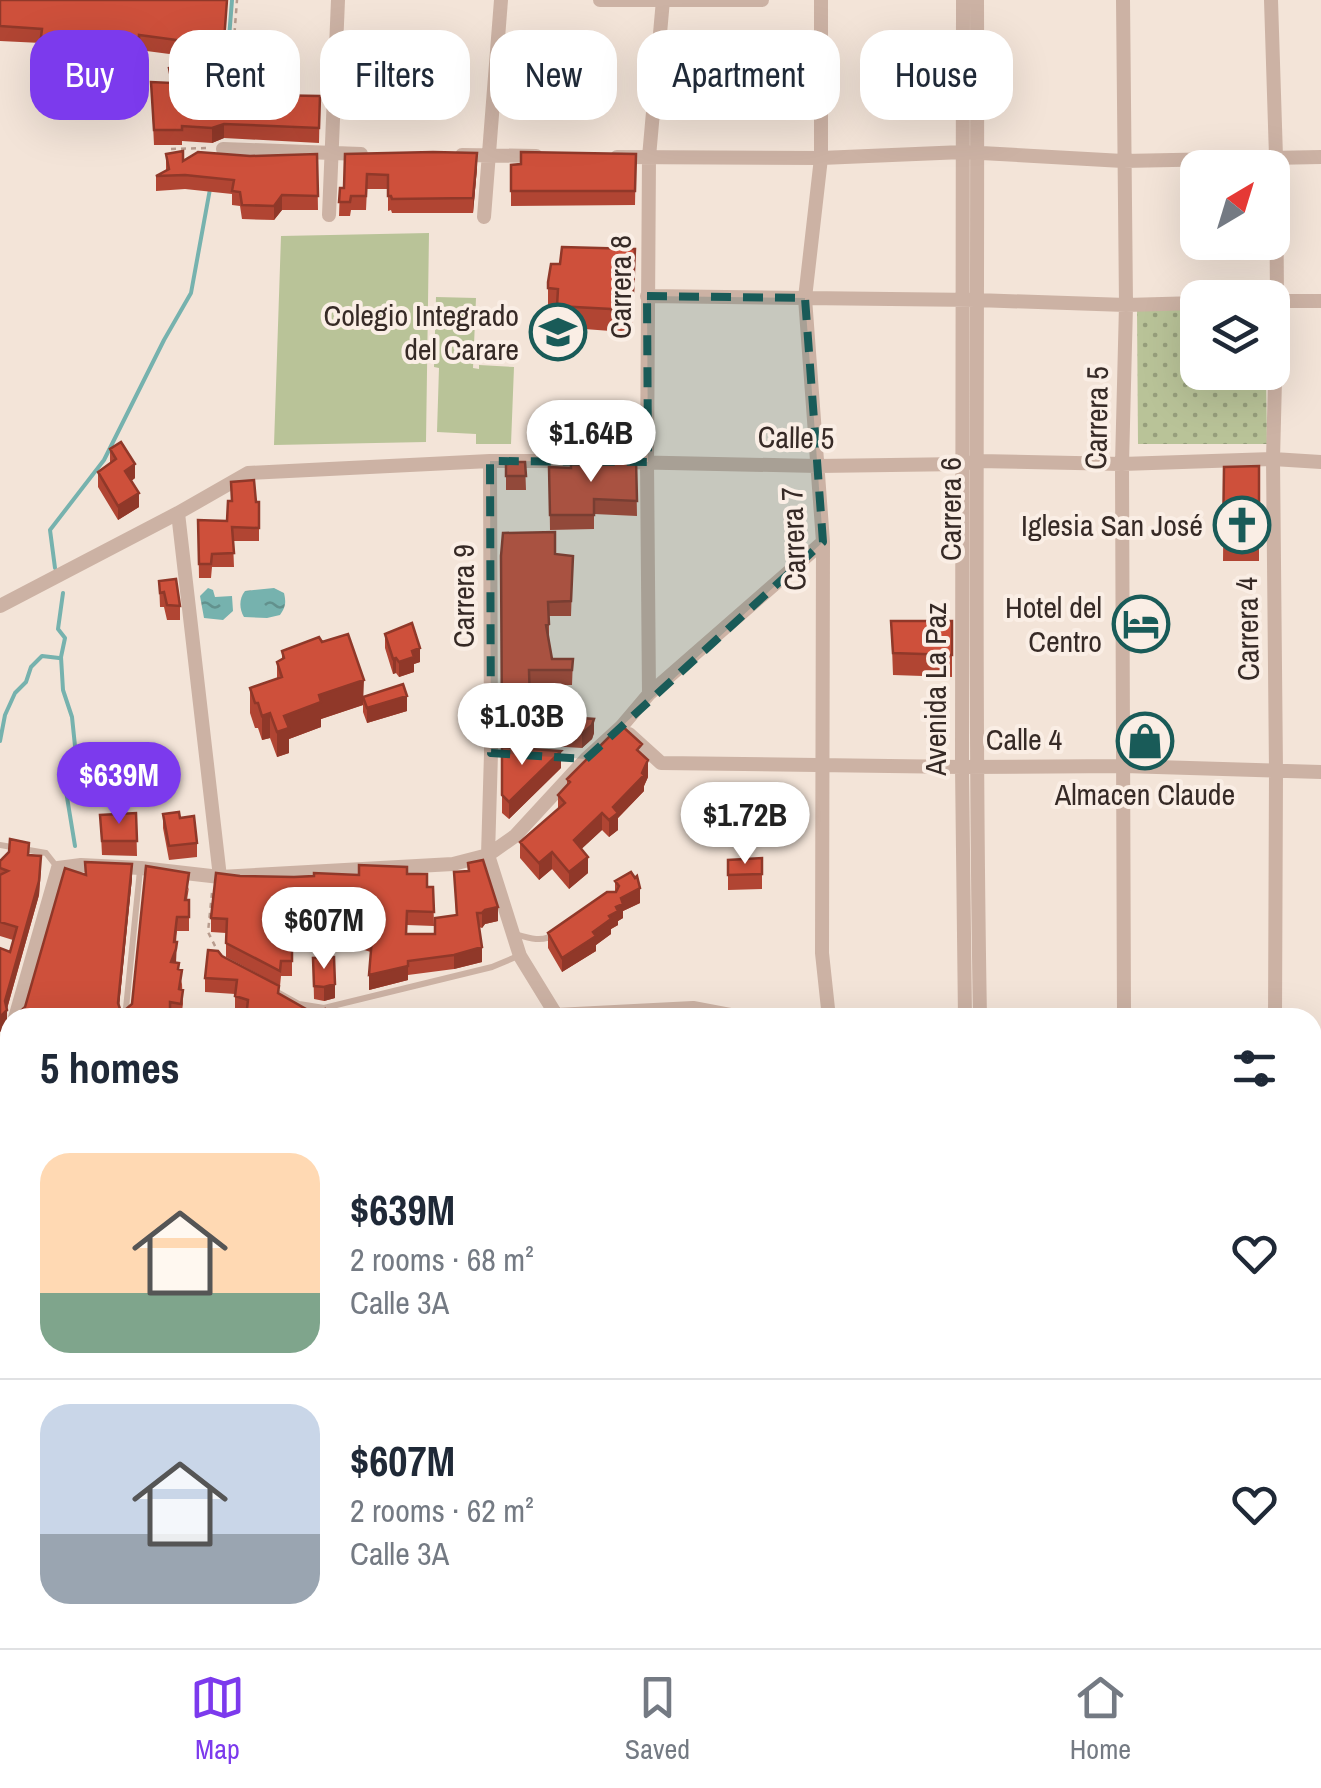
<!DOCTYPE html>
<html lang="en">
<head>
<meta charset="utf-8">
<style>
  :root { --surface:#fff; --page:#f2f2f3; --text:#1f2937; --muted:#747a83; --line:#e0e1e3; --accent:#7c3aed }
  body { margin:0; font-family:"Archivo Narrow",sans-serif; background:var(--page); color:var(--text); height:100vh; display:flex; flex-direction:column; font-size:38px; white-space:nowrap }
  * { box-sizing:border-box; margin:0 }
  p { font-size:32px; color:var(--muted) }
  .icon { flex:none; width:55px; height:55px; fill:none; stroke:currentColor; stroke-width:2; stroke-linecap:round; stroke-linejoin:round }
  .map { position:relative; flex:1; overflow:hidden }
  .drawer { position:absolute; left:0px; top:1008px; width:1322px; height:642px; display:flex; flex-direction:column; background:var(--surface); border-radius:30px 30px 0 0; box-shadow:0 10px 40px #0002 }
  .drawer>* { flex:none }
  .hud { position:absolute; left:30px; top:30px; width:1262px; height:90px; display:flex; gap:20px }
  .needle { width:65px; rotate:38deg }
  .tools { position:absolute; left:1180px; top:150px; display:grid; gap:20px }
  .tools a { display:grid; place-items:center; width:110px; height:110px; border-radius:20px; background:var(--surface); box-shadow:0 10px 40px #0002; font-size:50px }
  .price { position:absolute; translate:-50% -85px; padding:0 22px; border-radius:35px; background:#fff; color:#222; font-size:32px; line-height:65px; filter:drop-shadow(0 2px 5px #0008) }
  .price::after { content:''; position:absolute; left:50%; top:60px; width:30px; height:22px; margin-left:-15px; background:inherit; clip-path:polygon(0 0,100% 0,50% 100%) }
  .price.active { background:var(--accent); color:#fff }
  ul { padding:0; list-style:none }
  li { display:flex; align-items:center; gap:30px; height:250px; padding:0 40px }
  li+li { border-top:2px solid var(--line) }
  li span { display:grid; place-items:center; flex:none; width:280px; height:200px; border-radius:30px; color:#555 }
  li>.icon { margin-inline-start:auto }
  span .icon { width:120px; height:120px; fill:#fffc; stroke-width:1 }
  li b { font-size:42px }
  h2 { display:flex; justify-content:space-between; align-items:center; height:120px; padding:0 40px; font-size:42px }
  .tag { padding:0 35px; border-radius:30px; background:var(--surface); box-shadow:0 10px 40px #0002; font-size:35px; line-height:90px }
  .tag.active { background:var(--accent); color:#fff }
  .tab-bar { display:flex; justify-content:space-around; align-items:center; height:140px; border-top:2px solid var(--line); background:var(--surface); font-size:28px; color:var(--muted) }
  .tab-bar a { display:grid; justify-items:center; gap:5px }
  .tab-bar .active { color:var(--accent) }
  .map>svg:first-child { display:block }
  .grass { fill:#b9c398 }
  .park { fill:url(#park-dots) }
  .water { fill:url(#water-ripples) }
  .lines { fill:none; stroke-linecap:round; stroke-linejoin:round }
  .stream { stroke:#76b2ae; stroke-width:4 }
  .path { stroke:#b89c8e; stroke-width:2.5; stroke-dasharray:5 5; stroke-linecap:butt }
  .service { stroke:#ccb2a4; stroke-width:6 }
  .minor { stroke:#ccb2a4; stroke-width:14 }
  .primary { stroke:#7a5e56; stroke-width:20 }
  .wall { fill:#b14533 }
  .shaded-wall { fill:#903829 }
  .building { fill:#ce503b; stroke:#903829; stroke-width:2.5 }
  .marked { fill:#195b58; fill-opacity:0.2; stroke:#195b58; stroke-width:8; stroke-dasharray:20 12; stroke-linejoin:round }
  .labels { text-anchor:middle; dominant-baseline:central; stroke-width:8; stroke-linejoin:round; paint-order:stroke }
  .street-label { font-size:30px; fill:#362a26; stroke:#faeee5 }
  .poi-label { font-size:30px; fill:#362a26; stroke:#faeee5; text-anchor:end }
</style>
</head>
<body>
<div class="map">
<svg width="1321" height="1648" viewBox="0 0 1321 1648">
  <defs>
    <pattern id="park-dots" width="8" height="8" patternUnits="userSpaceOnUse" patternTransform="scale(2.5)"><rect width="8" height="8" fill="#b9c398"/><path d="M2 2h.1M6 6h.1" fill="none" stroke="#979f7c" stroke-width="1.8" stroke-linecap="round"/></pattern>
    <pattern id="water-ripples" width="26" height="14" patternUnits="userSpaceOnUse" patternTransform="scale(2.5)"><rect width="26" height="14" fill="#76b2ae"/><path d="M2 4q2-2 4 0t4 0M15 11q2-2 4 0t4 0" fill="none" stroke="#62918d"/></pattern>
  </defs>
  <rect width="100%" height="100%" fill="#f3e4d8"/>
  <path class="grass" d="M429,233L426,442L274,445L281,236Z
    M436,297L476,298L473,368L479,369V365L514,367L511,444H476V434L437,432L439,368L434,367Z"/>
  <path class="park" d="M1137,310H1197L1198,372L1266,373L1267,444H1138Z"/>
  <path class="water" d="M208,588L213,590L215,597L232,596L233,611L223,620L204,618L200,596Z
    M274,588L284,593C286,602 286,607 280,615L267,618L244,617C239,609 239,598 245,591Z"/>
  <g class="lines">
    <path class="stream" d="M224,101L232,0
      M55,568L50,530L104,460L164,340L191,293L210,189
      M63,593L58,629L65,638L61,657L63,690L72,717L75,746L71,771L65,785L75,846
      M0,741L5,715L15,693L26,682L31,667L42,656L59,658"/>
    <path class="path" d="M231,91H221L225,61H231
      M230,93L237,0
      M171,149L207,148
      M212,893L208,932L218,952"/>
    <path class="service" d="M0,845L46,853L57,867
      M515,934C528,938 543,943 555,934
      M272,989L299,1004L324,1008L492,967L518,956
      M125,1018L140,870"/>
    <path class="minor" d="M600,0H762
      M821,0V158L805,298L823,542L822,953L829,1018
      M963,0L962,767L965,1018
      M977,0C978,339 974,678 980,1018
      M1123,0L1126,305L1122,464L1124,1018
      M1271,0L1276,157L1277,300L1273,459L1276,772L1275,1018
      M223,149L361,154
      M462,155L536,156
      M617,157L821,158L963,152L1123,161L1321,157
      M329,215L338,0
      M484,217L501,0
      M647,296L976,300L1126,305L1198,303
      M1272,301H1321
      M490,461L491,753L488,855L520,956L558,1018
      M622,462L818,466L963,464L978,461L1122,464L1273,459L1321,462
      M178,513L220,877
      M0,606L178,513L248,473L490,461H590
      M649,694L647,462L649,157L663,0
      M629,734L661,763L962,767L1124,766L1321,772
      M556,1015L693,1008L746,1018
      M15,1018L58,868L81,865L141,868L220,877L453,864L488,855L515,836L586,759L621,727L649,694L823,542
      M0,1070L10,1035
      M1312,1092H1321
      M1312,1342L1321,1334"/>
    <path class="primary" d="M1312,1218H1321
      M1312,1427L1321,1428"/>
  </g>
  <path class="wall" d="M0,0H227L222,82H219V89L197,87V96L228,100L261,95L320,96L319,143L224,138L212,143L182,141V145H154L151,82L169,83V68L176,67L177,55L139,50V53L129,52L128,55L85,51L84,55L62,57L41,52V43L0,41Z
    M166,154L183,161L250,156L317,154L318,210H282L274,220L242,219L240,206L232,205V194L185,189L156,191V176L166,170Z
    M345,154L477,168L473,213H392L391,210L388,211V189H367L366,210H351L350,216H339L340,188H344Z
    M636,154L635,205L511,206V165Z
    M635,271L632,335L612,333L611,331L557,327V310H548V282Z
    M110,449L135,478L131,481L139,507L118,520L98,487V472L110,463Z
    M636,460L637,516L594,514V529L550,530L549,467L571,468Z
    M506,462H525L526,490H506Z
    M1259,466V561H1223L1224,467Z
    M231,482L256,502H259V541H233L234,567H212L211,578H199L198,520L227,521L231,501Z
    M501,556H573L571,616H549V639L552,659H573L572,685H529L530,702L532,710L538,715L594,733L592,739L582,748L502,743Z
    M159,581L180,606V620H167L164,607H160Z
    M891,621H952V677L893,675Z
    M385,634L420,662L414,664V672L399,677L396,673L393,674L385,648Z
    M322,642L364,697L407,711L367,723L363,712V705L321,719V727L289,739V753L277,757L270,738L262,740L258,728H255L250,713V688L277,679V662L282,659V651Z
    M642,755L648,777L644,786V791L618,818V830L609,837L602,830L581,849L588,873L569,889L552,869L539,880L520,858V842L558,810V795L567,785V779Z
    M561,768L509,819L502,813V795Z
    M136,813L137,856L102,855L100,815Z
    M163,814L180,818L197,843V857L169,860L163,828Z
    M29,855L41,871L39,895L7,1009V1025L0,1032V948L10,952L13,940L0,936V861Z
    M762,858V889L728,890V860Z
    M468,863L498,921L485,924L482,928L479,927L482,962L454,969L408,975V980L369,990L371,952L354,947V941L340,940V935L334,933V922L310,923V935L292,937V976H281L280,986L226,957V933L211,932V918L240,876L294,877L407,874L427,887H433L434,926L407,925L406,934H435L456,915L454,872L468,871Z
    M86,875L132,878L119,1006L120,1009L125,1010L132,1004L189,887L187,900H189V931H177L176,942V963L182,984L183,1004L181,1018H18V1014L25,1007Z
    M615,881L640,903L623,911V918L618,921V925L611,929V934L596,945V951L562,972L548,948V933L615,892Z
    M222,956L279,994L306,1018H247V1014L235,1011V994L205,992V978Z
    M313,958L335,998L324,1001L314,999Z
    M10,1059V1123L7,1122L10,1124V1160H0V1085L2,1086Z
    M0,1233L3,1248V1263H0Z
    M1312,1368L1321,1370V1414L1312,1413Z
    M1204,1640H1223V1648H1205Z"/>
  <path class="shaded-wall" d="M224,124V138L212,143V128Z
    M477,153V168L473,213V198Z
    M282,195V210L274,220V206Z
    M135,464V478L125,486V471Z
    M139,493V507L118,520V506Z
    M420,648V662L414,664V672L399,677V662L412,651Z
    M396,658V673L393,674V659Z
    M364,680L363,705L321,719V727L289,739V753L277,757V732L284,716L319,695Z
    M407,696V711L367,723V708Z
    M270,713V738L262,740V716Z
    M594,719V733L592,739L582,748V734Z
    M561,751V768L509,819V802Z
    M648,760V777L644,786V791L618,818V830L609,837V820L613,807L642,773Z
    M602,813V830L574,856V840Z
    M552,852V869L539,880V863Z
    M41,856L39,895L6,1012L7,1010V1025L0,1032V1017Z
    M588,857V873L569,889V872Z
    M132,864V878L118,1017V1003Z
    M640,888V903L623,911V918L618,921V925L611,929V934L596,945V951L562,972V958L609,916L616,907L621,898Z
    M498,907V921L485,924L482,928V913L485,910Z
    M177,917L175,951L177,942L176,963L171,962Z
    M482,947V962L454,969V955Z
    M408,966V980L369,990V975Z
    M335,984V998L324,1001V987Z
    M1218,1640H1223V1648H1214V1642Z"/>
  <path class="building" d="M0,0H227L222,68H219V75L197,72V96L228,100V92L261,93V95L320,96L319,128L224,124L212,128L182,126V130H154L151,82L172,83L169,68L176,67L177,40L139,35V38L129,37L128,40L85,37L84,40L62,42L41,37L42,29L0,26Z
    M183,151V161L198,152L250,156L317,154L318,196L282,195L274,206L242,205L240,192L232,191L234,180L185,175L156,176L169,169L166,154Z
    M433,152L477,153L473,198L392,199L391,196H388V175L367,174L366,196H351L350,202H339L340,188H344L345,154Z
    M521,152L636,154L635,191H511V165L521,164Z
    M562,247L635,249L632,314L612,312L611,309L557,306L558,289L548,288V282L551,264H560Z
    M121,442L135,464L125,471L139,493L118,506L98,472L116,459L110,449Z
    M571,460H636L637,501L594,499V515H550L549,467L571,468Z
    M506,462H525L526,476H506Z
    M1259,466V540H1223L1224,467Z
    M254,480L256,502H259V528L232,527L234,553L212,554L211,564H199L198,520L227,521L228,501H232L231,482Z
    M555,532V554L573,556L571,601L548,602L549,624L546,625L552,659H573L572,670H529L530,702H532V710H538V715L594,719L592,725L582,734L502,729L501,556L503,533Z
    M176,579L180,606L167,605L164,592L160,593L159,581Z
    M891,621H952V655L893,653Z
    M412,623L420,648L412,651L414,657L399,662L396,658L393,659L385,634Z
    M348,634L364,680L319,695L321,702L284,716L289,728L277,732L270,713L262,716L258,703H255L250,688L282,677L277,662L284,658L282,651L319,637L322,642Z
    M403,684L407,696L367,708L363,697Z
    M621,725L642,744L637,750L648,760L642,773L644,775L613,807L618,813L609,820L602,813L574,840L588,857L569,872L552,852L539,863L520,842L565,803L558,795L570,782L567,779Z
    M502,747L561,751L509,802L502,795Z
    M179,812L180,818L194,816L197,843L169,846L163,814Z
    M136,813L137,841H102L100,815Z
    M10,839L29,843L28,855L41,856L39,881L5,1001L7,1010L0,1017V948L10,952L17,927L0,922V875L8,871L0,868V861L9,852Z
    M762,858V874L728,875V860Z
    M483,860L498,907L485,910L482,913H477L482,947L454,955L408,961V966L369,975L372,938L354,932V926H340V921L334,918V907L310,908V921L292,923V961H281L280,971L226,943L227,919L211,918L216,873L240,876L294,877L314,876V873L359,875V865L407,867V874H427V887H433L434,912L407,911L406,934H435V918L457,915L454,872L469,871L468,863Z
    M85,862L132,864L118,1003L120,1009L125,1010L132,1004L146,866L189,873L185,900H189V917H177L174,942H177L176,949L171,962L179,963L178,969L182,970L179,989L183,990L181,1004L170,1002V1011L164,1010L162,1018H19L18,1014L25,1007L65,868L86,875Z
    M631,872L635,878L637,876L640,888L621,898L623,904L616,907L618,911L609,916L611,919L593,932L596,936L562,958L548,933L607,892H616L619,886L615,881Z
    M208,950L218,951L222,956L279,986L278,993L306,1009L301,1018H280L274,1014L273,1018H259L260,1011L247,1009L248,1000L235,996L237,980L205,978Z
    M334,957L335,984L324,987L314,986L313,958Z
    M325,1009L330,1018H314L313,1017Z
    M10,1059V1108L0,1107V1085L2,1086L6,1064Z
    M0,1119L10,1124V1145L0,1146Z
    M1317,1367L1318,1370H1321V1399L1312,1398V1368Z"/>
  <path class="marked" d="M647,296L805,298L823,542L586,759L491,753L490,461L648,462Z"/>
  <defs>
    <g id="school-ring" transform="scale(2.875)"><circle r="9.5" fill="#faeee5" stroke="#195b58" stroke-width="1.5"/><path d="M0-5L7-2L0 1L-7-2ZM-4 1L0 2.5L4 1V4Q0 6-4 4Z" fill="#195b58"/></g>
    <g id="church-ring" transform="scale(2.875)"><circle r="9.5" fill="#faeee5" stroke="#195b58" stroke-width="1.5"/><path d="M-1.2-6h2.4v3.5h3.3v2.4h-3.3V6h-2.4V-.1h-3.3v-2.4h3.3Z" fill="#195b58"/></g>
    <g id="hotel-ring" transform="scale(2.875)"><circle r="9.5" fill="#faeee5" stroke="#195b58" stroke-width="1.5"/><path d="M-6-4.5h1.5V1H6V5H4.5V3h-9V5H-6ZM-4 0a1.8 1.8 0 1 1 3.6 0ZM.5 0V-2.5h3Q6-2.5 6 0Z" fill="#195b58"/></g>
    <g id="shop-ring" transform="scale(2.875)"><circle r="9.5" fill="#faeee5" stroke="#195b58" stroke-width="1.5"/><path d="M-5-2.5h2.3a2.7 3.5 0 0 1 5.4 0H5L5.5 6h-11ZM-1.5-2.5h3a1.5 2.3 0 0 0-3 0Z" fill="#195b58"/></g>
  </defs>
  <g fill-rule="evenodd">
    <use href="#school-ring" x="558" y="332"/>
    <use href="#church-ring" x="1242" y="525"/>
    <use href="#hotel-ring" x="1141" y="624"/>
    <use href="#shop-ring" x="1145" y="741"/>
  </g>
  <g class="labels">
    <g class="street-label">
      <text transform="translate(620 287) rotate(-90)">Carrera 8</text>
      <text transform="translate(1096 418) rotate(-89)">Carrera 5</text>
      <text transform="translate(796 437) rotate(1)">Calle 5</text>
      <text transform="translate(950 509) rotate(-90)">Carrera 6</text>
      <text transform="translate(793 539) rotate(-92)">Carrera 7</text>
      <text transform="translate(463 596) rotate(-90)">Carrera 9</text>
      <text transform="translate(1247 629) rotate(-91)">Carrera 4</text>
      <text transform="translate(935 689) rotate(-90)">Avenida La Paz</text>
      <text x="1024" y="739">Calle 4</text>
    </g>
    <g class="poi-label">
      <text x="519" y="315">Colegio Integrado<tspan x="519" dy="34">del Carare</tspan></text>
      <text x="1203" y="525">Iglesia San José</text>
      <text x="1102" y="607">Hotel del<tspan x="1102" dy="34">Centro</tspan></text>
      <text x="1145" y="794" text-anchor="middle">Almacen Claude</text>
    </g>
  </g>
</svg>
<div class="tools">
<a><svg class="needle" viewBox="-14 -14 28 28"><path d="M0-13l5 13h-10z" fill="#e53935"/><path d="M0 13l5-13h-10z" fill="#747a83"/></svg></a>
<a><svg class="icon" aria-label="layers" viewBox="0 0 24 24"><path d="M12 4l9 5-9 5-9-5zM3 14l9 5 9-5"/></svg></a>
</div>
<b class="price" style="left:591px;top:485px">$1.64B</b>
<b class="price" style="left:522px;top:768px">$1.03B</b>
<b class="price active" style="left:119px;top:827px">$639M</b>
<b class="price" style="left:745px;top:867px">$1.72B</b>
<b class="price" style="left:324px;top:972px">$607M</b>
<div class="hud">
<a class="tag active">Buy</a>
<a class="tag">Rent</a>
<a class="tag">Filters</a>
<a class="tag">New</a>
<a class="tag">Apartment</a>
<a class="tag">House</a>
</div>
<section class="drawer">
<h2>5 homes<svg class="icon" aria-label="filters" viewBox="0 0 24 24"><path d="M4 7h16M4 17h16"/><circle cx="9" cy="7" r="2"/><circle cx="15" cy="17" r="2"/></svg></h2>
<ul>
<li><span style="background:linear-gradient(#ffd9b3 70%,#7fa58c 0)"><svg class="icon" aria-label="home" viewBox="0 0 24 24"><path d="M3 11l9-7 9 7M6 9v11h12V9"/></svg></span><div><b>$639M</b><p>2 rooms · 68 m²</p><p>Calle 3A</p></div><svg class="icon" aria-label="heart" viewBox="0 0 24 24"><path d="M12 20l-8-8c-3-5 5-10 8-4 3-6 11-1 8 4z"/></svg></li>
<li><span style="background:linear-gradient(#c9d6e8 65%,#9aa5b1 0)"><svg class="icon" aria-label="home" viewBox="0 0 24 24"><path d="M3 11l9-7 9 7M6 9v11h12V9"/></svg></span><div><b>$607M</b><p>2 rooms · 62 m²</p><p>Calle 3A</p></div><svg class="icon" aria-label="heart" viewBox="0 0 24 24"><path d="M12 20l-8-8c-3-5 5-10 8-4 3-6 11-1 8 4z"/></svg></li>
</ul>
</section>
</div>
<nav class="tab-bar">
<a class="active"><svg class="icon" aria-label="map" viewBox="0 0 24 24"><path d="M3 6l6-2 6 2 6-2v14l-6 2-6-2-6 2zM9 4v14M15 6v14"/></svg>Map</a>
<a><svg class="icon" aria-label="saved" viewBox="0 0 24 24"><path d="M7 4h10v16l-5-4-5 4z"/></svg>Saved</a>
<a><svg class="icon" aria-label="home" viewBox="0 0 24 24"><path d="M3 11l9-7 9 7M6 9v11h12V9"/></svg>Home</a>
</nav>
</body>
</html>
